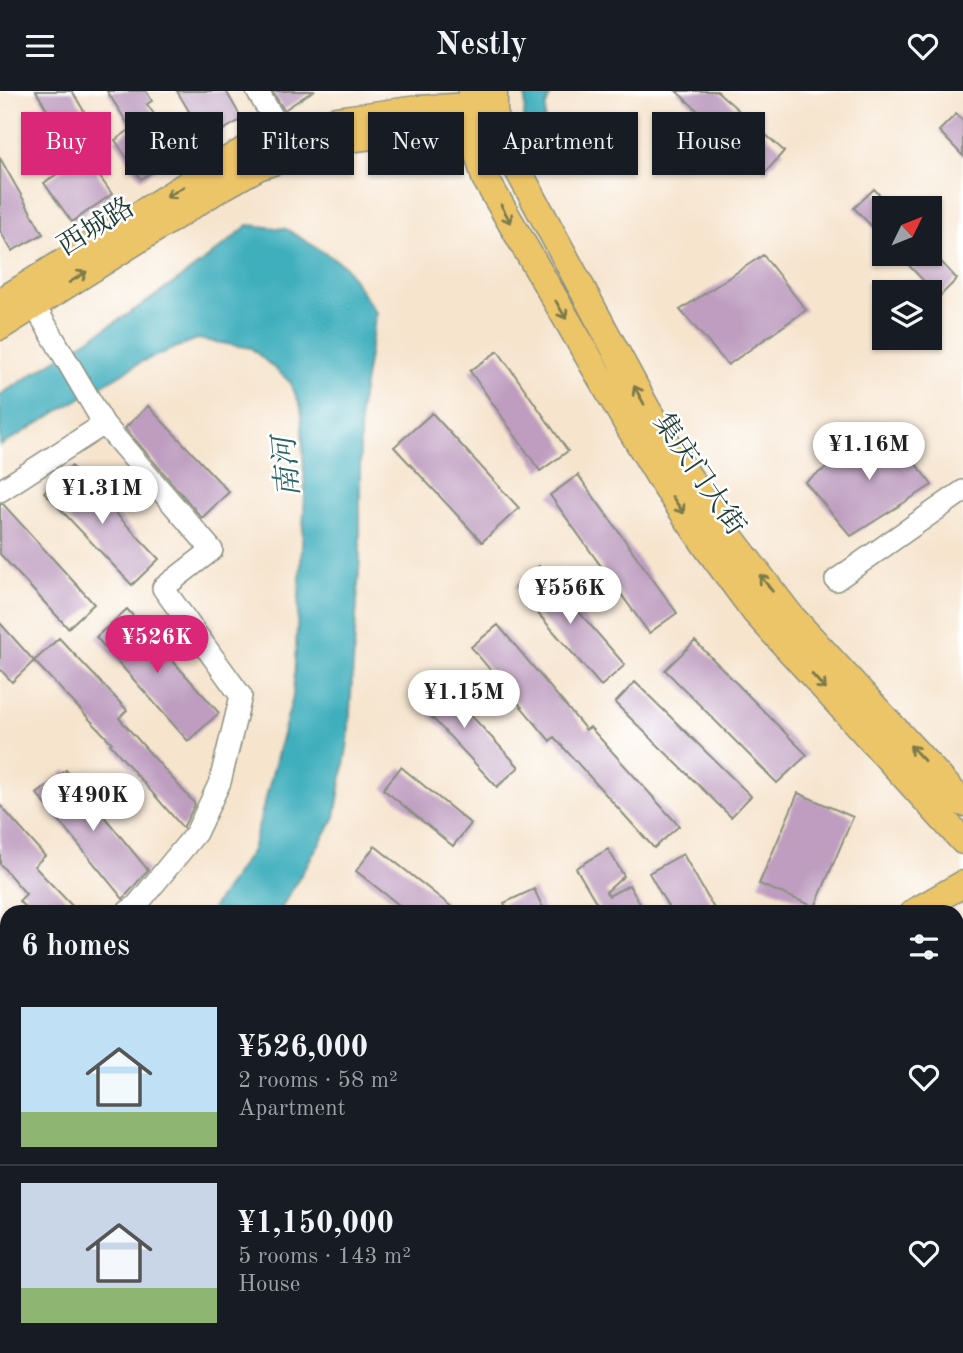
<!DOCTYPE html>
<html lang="en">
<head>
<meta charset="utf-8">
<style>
  :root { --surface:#171b24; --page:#20242c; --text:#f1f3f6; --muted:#9ea1a6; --line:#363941; --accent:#db2777 }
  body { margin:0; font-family:"Old Standard TT","Noto Serif SC",serif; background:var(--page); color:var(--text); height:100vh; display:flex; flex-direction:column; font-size:26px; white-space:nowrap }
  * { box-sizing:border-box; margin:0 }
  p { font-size:23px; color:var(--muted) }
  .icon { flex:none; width:38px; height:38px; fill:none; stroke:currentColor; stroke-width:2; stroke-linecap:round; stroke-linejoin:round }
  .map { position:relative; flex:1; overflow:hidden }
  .sheet { position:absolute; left:0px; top:814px; width:964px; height:450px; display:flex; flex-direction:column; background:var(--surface); border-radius:21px 21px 0 0; box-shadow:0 2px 5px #0004 }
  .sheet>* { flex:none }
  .guide { position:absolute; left:21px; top:21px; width:922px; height:63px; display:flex; gap:14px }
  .needle { width:46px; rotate:47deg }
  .tools { position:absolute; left:872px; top:105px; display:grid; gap:14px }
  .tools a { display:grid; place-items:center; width:70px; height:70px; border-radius:0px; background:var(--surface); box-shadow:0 2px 5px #0004; font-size:35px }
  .price { position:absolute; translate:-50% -60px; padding:0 16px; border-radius:24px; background:#fff; color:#222; font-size:23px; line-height:46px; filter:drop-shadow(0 2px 4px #0008) }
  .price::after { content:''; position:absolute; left:50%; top:42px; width:21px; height:16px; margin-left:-10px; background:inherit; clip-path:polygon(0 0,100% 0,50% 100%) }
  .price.selected { background:var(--accent); color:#fff }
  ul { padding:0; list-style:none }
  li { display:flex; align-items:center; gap:21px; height:175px; padding:0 21px }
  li+li { border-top:2px solid var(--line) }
  li span { display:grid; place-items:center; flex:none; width:196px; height:140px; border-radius:0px; color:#555 }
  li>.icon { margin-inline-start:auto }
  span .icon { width:84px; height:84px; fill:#fffc; stroke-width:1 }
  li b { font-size:30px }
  h2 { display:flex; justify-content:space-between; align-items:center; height:84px; padding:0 21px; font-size:30px }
  .chip { padding:0 24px; border-radius:0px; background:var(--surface); box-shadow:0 2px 5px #0004; font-size:24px; line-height:63px }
  .chip.selected { background:var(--accent); color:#fff }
  header { display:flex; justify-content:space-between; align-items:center; height:91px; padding:0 21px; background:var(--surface); font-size:32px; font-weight:700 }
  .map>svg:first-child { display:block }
  .water { fill:#40afbd; stroke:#307678; stroke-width:2 }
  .building { fill:#be9dc0 }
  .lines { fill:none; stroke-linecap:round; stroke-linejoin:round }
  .minor-casing { stroke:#8a9080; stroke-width:24 }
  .major-casing { stroke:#8a9080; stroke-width:29 }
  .highway-casing { stroke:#8a9080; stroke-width:32 }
  .minor { stroke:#fff; stroke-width:21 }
  .major { stroke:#ecc569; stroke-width:26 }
  .highway { stroke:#ecc569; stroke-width:30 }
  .oneway { stroke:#7b7a4c }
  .labels { text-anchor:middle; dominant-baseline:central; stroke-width:5; stroke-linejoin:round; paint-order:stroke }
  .street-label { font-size:28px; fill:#1f3d34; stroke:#fff }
  .water-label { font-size:30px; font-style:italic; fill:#2b6564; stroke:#fff }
</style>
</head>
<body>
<header><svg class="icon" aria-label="menu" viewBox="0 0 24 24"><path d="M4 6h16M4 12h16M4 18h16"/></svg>Nestly<svg class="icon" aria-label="heart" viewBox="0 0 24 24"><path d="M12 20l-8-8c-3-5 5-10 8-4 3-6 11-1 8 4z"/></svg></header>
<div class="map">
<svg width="963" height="1262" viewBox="0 0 963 1262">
  <rect width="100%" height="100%" fill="#fff"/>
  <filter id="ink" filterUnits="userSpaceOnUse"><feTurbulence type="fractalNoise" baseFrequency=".0143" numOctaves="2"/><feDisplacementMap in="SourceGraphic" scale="14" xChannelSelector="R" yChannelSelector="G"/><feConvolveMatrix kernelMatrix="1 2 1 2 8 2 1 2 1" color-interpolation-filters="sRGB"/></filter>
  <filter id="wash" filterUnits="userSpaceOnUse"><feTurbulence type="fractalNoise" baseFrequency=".00686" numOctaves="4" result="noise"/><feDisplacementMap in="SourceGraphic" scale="28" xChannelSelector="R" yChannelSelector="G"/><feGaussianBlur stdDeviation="1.57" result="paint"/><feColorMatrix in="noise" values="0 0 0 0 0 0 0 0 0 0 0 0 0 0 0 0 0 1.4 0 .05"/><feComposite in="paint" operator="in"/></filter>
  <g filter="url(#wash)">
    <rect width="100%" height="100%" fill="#f6e4cd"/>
    <path class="water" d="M526,0H552L546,15L543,42L534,58L522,53Z
      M248,134L286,138L344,174L376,222L360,318V464L348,651L335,726L279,821H210L252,759L293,605L305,404L301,316L290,291L251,257L197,248L143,270L0,355V304C84,250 173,200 248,134Z
      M963,911V1122L957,1125V915Z
      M7,959V1037L0,1042V963Z
      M314,1257V1256L642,1257L632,1262H304Z"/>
    <g id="blocks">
      <path class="building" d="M36,0H72L98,44L71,60Z
        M107,0H146L152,10L147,13L181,62L141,88L115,49L131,38Z
        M177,0H226L242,28L206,49Z
        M272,0H313L284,19Z
        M676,0H717L784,60L766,81Z
        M956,23L963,30V65L939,40Z
        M84,64L112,103L72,131L44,92Z
        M0,67L43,143L12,160L0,140Z
        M874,98L892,117H884V148L854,117Z
        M898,163H934L957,188L939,206Z
        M763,164L806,219L728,274L680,219Z
        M498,260L568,360L540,380L470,280Z
        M148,315L229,401L202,427L125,337Z
        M432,322L519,417L482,451L394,356Z
        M887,336L932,394L851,445L805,391Z
        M71,375L159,468L132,494L44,401Z
        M578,384L677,522L649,542L550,404Z
        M0,413H3L94,513L68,537L0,463Z
        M539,475L625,574L601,595L515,496Z
        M127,518L219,622L188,650L96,546Z
        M0,532L34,570L12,591L0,578Z
        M498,534L586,639L590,636L679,735L654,757L554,646L550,650L471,556Z
        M59,547L127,619L119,627L195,713L183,737L110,653L112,652L34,570Z
        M695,550L807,664L777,692L665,579Z
        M432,582L519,676L497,696L410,603Z
        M635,591L751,705L731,726L615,612Z
        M401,676L471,733L453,755L383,698Z
        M66,679L148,779L123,808L37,703Z
        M798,702L853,726L815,816L759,793Z
        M0,714L45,765L34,775L78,821H29L19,810L26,803L0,773Z
        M375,755L458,821H408L356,780Z
        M608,758L624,785L606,801L609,805L629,794L645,821H602L576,777Z
        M683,763L716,821H671L649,782Z
        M534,798L545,821H508L504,812Z"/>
    </g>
  </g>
  <g filter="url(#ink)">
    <use href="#blocks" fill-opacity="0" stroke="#8a9080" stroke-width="2"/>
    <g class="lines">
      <g class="minor-casing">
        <path id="minor" d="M257,0L284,45
          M34,214L104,333L212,459L163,497L241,605L220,691L196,742L136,815L127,821
          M0,400L104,333
          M836,489L963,400
          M0,905L7,901"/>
      </g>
      <g class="major-casing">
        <path id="major" d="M472,0L471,38L485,87L626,331L663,392L706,455L755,521L963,750
          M494,0V22L505,55L647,318L684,379L728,443L790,524L963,712
          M0,211L207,81L250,56L336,29L418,18L471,15
          M0,236L217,99L258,76L340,49L419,39L471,38
          M914,821L963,793
          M957,1160L963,1157
          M957,1246L963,1244
          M130,1262L139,1256
          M721,1262L734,1256
          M919,1262L932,1256"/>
      </g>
      <g class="highway-casing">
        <path id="highway" d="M957,1189L963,1187
          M957,1218L963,1215
          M789,1262L802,1256
          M856,1262L869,1256"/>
      </g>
      <use href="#minor" class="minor"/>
      <use href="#major" class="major"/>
      <use href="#highway" class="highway"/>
    </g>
    <defs><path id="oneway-shaft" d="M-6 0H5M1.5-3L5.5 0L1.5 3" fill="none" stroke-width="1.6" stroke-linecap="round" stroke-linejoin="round" transform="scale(1.75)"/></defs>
    <g class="oneway">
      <use href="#oneway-shaft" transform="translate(175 101) rotate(148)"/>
      <use href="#oneway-shaft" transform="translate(506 123) rotate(61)"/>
      <use href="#oneway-shaft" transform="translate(78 186) rotate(-32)"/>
      <use href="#oneway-shaft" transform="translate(561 219) rotate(60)"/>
      <use href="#oneway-shaft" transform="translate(639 304) rotate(-119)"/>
      <use href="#oneway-shaft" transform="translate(678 414) rotate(55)"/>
      <use href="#oneway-shaft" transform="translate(766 492) rotate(-128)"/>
      <use href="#oneway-shaft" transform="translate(819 591) rotate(48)"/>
      <use href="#oneway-shaft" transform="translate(917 662) rotate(-133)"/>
    </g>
  </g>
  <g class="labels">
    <g class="street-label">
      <text transform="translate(97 137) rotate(-32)">西城路</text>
      <text transform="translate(698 384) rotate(56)">集庆门大街</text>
    </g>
    <g class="water-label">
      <text transform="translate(288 376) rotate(-95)">南河</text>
    </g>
  </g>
</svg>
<div class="tools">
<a><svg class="needle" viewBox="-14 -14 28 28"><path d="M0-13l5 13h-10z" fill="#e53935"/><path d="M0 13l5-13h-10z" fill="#9ea1a6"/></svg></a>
<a><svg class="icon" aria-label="layers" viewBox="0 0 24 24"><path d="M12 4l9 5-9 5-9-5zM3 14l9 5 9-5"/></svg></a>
</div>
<b class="price" style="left:869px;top:391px">¥1.16M</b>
<b class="price" style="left:102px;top:435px">¥1.31M</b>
<b class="price" style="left:570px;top:535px">¥556K</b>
<b class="price selected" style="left:157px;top:584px">¥526K</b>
<b class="price" style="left:464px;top:639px">¥1.15M</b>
<b class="price" style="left:93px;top:742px">¥490K</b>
<div class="guide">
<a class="chip selected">Buy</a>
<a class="chip">Rent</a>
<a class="chip">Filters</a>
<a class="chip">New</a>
<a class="chip">Apartment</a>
<a class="chip">House</a>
</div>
<section class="sheet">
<h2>6 homes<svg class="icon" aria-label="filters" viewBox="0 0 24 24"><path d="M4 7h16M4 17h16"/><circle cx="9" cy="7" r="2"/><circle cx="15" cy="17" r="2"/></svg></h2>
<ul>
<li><span style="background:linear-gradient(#bfe0f5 75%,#8fb573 0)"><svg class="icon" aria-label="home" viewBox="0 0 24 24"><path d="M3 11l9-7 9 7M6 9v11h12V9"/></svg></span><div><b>¥526,000</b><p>2 rooms · 58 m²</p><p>Apartment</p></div><svg class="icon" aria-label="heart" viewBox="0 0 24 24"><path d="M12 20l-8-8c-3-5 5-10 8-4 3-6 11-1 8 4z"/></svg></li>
<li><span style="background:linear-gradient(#c9d6e8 75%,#8fb573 0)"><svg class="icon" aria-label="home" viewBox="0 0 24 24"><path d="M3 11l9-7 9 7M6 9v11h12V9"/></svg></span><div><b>¥1,150,000</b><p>5 rooms · 143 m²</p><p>House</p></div><svg class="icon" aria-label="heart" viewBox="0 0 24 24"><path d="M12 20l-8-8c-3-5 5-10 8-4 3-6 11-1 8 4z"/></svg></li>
</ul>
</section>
</div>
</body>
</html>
